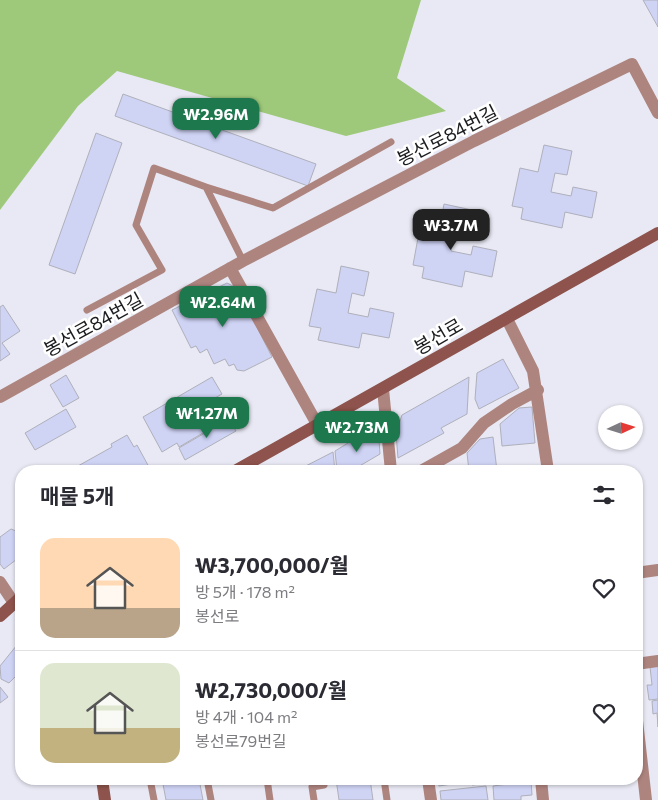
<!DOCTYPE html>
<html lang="ko">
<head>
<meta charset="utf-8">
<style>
  :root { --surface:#fff; --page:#f7f7f7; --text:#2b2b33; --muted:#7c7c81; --line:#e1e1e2; --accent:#1d784e }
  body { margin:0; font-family:Commissioner,"Noto Sans KR",sans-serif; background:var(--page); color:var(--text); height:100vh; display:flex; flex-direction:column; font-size:19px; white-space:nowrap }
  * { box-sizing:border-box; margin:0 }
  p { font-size:16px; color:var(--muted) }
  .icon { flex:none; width:28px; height:28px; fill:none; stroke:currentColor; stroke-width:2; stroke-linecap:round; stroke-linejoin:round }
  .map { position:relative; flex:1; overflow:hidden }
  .drawer { position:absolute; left:15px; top:465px; width:628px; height:320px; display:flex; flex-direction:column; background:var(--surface); border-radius:20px; box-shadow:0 1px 4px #0004 }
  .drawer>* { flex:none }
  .needle { width:32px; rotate:86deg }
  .fabs { position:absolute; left:598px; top:405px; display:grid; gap:10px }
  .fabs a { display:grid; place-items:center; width:45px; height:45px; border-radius:50%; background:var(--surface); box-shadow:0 1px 4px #0004; font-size:25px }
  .price { position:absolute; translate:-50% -42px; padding:0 11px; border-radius:10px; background:var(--accent); color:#fff; font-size:16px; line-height:32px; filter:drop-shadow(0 1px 2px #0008) }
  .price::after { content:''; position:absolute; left:50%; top:30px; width:15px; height:11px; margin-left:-8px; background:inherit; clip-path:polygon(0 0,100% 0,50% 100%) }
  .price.current { background:#222; color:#fff }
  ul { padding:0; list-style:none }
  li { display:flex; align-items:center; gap:15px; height:125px; padding:0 25px }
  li+li { border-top:1px solid var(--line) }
  li span { display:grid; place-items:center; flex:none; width:140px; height:100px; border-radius:15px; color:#555 }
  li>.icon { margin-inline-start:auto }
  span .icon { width:60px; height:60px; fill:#fffc; stroke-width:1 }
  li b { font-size:21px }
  h2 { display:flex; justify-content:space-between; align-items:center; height:60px; padding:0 25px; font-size:21px }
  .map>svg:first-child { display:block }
  .forest { fill:#9ec97a }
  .building { fill:#cfd3f4; stroke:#afb0bb }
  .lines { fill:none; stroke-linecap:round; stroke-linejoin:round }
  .lane { stroke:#ae847f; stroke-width:7 }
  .street { stroke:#ae847f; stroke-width:12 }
  .secondary { stroke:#8d534c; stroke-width:12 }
  .labels { text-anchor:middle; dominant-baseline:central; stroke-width:5; stroke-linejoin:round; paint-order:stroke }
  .street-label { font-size:19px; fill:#1b1c1f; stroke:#fff }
</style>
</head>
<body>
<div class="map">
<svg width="658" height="800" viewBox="0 0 658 800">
  <rect width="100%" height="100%" fill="#e8e9f4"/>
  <path class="forest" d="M0,0H421L397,78L446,111L346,136L117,71L78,106L0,210Z"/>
  <path class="building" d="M643,0H658V27Z
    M123,94L316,164L308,186L115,116Z
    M96,133L122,143L75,274L49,265Z
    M544,145L572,151L567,175L555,173L551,192L571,196L573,187L597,192L592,218L565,212L562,228L521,219L523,208L512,206L520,168L538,172Z
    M444,204L472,210L468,234L455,232L451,251L471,255L473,246L497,251L492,277L465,271L462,287L422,278L424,267L413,265L420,227L439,231Z
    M341,266L369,272L364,296L352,293L348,313L368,317L370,308L394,313L389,338L362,333L359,348L318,340L321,328L309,326L317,289L336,293Z
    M227,283L237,288L272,357L244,371L237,370L234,364L229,366L225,359L214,364L207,349L200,353L196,346L191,348L172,310Z
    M3,305L20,331L2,343L10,354L0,361V307Z
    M503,359L519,388L479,409L475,399L477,373Z
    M66,375L79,398L63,407L50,385Z
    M212,377L222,394L215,398L227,419L179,447L177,443L162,452L143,417Z
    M469,377L467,414L441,428L444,433L398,458L396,433L402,415Z
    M532,407L535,443L502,446L500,424L519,408Z
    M66,409L76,427L35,450L25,433Z
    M229,419L236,431L185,460L179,448Z
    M366,432L379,440L380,454L351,471H337L335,451Z
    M127,435L134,447L137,445L149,467L146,468L148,471H69L112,447L111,444Z
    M493,437L497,471H469L467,453L480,439Z
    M333,452L335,471H296Z
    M11,529L21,533V556L4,569L0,564V537Z
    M21,640V671L9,683L1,679L0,666Z
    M658,666V699L649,700L647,685H652L650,667Z
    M0,687L8,697L0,703Z
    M658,700V727L657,713L653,714L652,701Z
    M162,779H199L203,800H166Z
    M336,779H370L373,800H339Z
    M438,779H487L488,783L472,785L471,781L439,786Z
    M531,781L532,795L521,796V800H494L493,786Z
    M486,786L488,800H441L440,791Z"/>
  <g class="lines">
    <path class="lane" d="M206,187L273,208L391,142
      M87,310L162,270L136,225L154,168L206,187L243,261
      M150,779L154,800
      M207,779L211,800
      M267,779L270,800
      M384,779L387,800
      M314,800L312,787L324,785L323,779"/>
    <path class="street" d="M230,268L317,424
      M507,319L533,371L548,471
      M383,389L391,471
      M0,397L243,261L474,141L632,64L658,113
      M421,471L462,448L484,423L512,404L538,390
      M636,573L658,570
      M0,582L14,603
      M636,664L658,661
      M636,712L646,800
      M428,779L431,800
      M541,779L543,800"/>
    <path class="secondary" d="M235,471L658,233
      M0,616L21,597
      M102,779L105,800"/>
  </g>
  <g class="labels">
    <g class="street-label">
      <text transform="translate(447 135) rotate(-27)">봉선로84번길</text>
      <text transform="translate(93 324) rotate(-29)">봉선로84번길</text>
      <text transform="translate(438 336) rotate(-30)">봉선로</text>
    </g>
  </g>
</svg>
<div class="fabs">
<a><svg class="needle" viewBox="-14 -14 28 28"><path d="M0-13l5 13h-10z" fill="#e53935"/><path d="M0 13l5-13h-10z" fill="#7c7c81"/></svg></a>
</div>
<b class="price" style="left:216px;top:140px">₩2.96M</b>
<b class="price current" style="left:451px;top:251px">₩3.7M</b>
<b class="price" style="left:223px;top:328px">₩2.64M</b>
<b class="price" style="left:207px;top:439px">₩1.27M</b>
<b class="price" style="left:357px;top:453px">₩2.73M</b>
<section class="drawer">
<h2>매물 5개<svg class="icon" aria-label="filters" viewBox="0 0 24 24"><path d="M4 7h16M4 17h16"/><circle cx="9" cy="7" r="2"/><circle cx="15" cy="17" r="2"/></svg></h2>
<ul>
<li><span style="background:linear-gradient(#ffd9b3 70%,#b9a48a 0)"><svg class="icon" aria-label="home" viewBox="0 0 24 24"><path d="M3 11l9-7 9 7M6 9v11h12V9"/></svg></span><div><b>₩3,700,000/월</b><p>방 5개 · 178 m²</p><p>봉선로</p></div><svg class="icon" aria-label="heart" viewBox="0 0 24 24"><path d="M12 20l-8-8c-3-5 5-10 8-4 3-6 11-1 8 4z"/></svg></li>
<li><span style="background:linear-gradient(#dfe7d0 65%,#c2b280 0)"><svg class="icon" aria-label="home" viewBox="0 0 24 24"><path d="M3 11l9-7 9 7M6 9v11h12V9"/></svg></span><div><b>₩2,730,000/월</b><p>방 4개 · 104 m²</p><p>봉선로79번길</p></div><svg class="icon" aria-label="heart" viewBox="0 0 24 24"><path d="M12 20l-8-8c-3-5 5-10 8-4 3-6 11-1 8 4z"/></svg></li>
</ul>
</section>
</div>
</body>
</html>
